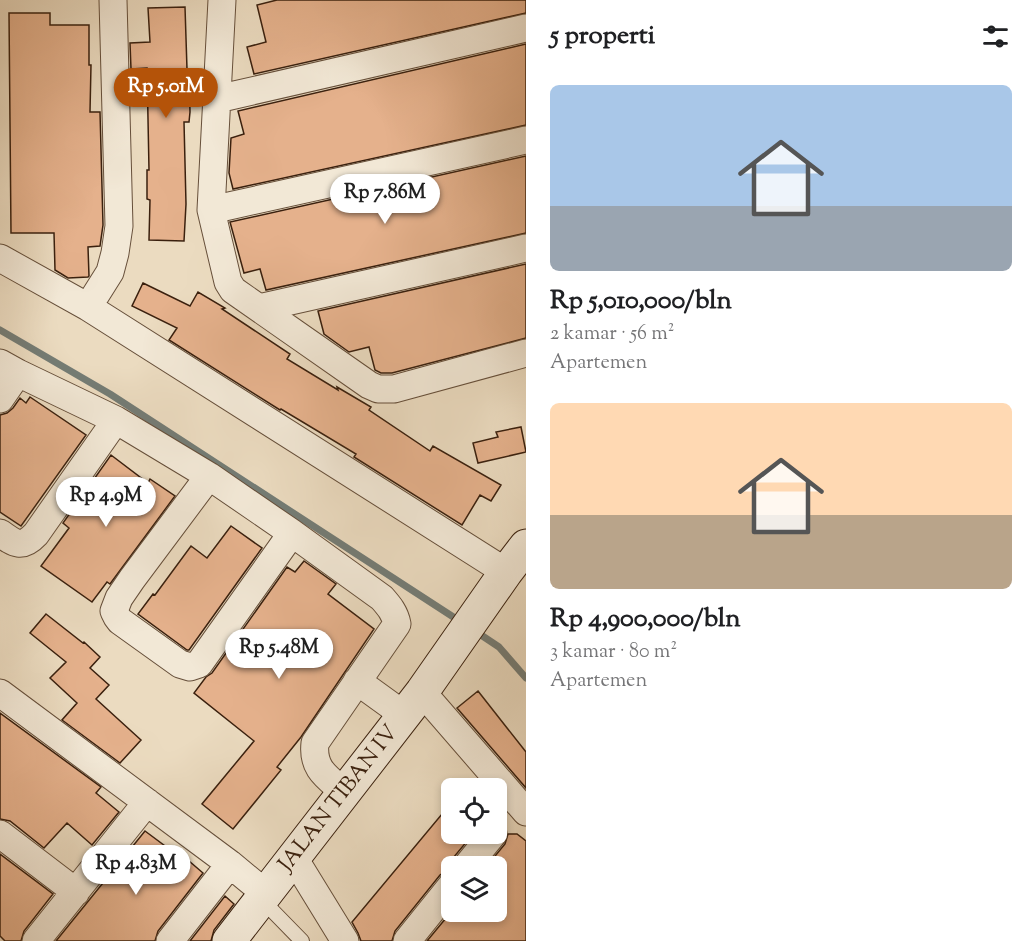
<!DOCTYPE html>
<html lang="id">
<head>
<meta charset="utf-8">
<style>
  :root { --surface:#fff; --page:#f6f6f6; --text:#202124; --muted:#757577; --accent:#b45309 }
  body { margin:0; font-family:"Sorts Mill Goudy",serif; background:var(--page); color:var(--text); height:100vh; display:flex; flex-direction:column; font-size:22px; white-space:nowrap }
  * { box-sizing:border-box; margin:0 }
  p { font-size:20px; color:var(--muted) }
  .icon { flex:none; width:33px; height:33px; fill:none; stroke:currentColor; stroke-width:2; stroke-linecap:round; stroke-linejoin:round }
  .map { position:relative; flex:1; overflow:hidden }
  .drawer { display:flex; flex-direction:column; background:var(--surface); width:510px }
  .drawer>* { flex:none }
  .controls { position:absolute; left:441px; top:778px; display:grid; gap:12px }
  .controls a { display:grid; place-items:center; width:66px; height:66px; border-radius:9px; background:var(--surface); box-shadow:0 3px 9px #0003; font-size:30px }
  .price { position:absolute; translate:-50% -51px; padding:0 14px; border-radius:21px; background:#fff; color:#222; font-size:20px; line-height:39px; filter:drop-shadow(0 2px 3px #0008) }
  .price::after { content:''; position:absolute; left:50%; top:36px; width:18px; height:14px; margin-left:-9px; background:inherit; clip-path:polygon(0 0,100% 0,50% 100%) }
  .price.current { background:var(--accent); color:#fff }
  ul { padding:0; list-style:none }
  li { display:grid; align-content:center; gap:12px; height:318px; padding:0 24px }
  li span { display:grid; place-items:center; height:186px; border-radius:9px; color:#555 }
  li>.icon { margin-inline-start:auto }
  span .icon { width:108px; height:108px; fill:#fffc; stroke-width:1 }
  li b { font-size:26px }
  h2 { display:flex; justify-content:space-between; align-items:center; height:72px; padding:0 24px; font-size:26px }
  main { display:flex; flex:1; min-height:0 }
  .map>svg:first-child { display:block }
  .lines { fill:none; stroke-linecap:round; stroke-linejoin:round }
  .stream { stroke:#747c75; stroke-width:7 }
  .building { fill:#e5b18c; stroke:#3a200e; stroke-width:1.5 }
  .lane-casing { stroke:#664f3a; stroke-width:16 }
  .street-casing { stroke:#664f3a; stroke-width:29 }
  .secondary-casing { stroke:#3a200e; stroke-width:35 }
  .lane { stroke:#f2e8d6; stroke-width:14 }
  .street { stroke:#f2e8d6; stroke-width:27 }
  .secondary { stroke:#f2e8d6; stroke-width:33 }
  .labels { text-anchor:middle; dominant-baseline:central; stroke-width:5; stroke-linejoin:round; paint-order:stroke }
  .street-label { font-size:22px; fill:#3a200e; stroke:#f2e8d6 }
</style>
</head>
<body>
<main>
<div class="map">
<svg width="526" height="941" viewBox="0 0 526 941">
  <rect width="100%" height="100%" fill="#ebdbc0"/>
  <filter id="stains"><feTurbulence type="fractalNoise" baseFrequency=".00333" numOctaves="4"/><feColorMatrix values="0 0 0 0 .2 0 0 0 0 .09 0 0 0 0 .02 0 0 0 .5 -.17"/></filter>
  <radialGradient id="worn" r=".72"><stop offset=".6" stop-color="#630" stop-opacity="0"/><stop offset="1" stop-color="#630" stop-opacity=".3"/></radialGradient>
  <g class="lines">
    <path class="stream" d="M0,330L110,394L461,622
      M475,631L499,647L526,678"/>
  </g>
  <path class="building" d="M277,0H526V13L254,74L247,47L266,42L257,5Z
    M185,7L187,69H189L190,112L189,122H184L186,204L184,241L149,240L150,200L147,199V170H149L147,68L131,69L130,43L150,42L148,8Z
    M9,13H50V25H89V65H91L90,112H100L103,225L100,246L88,247L89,276L88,277L68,278L55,270L54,233H11Z
    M526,44V125L233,189L229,173L231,138L244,134L238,111Z
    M526,156V233L266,290L260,269L244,273L230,222Z
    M526,264V338L392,373H381L375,370L369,347L349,352L324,334L318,311Z
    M143,283L190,306L198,292L225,308L222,309L290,354L287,359L338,390L337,387L371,407L369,410L430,451L433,446L501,485L491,501L480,495L462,525L354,457L356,454L281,409L280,410L169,340L177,328L132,306Z
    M30,397L86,435L21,526L0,512V415L7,413L13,408L20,398L26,403Z
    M521,427L526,452L478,463L473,443L498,437L496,432Z
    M111,455L148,483L150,479L175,496L110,584L107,582L92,602L41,566L69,528L63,523Z
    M231,526L262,548L189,650H187L138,614L153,594L155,595L191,546L207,558Z
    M304,561L336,584L328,594L374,629L301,737L277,767L281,770L233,829L202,804L254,741L194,693L206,677L212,673L287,567L295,572Z
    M46,614L83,643L84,642L100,657L90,668L109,685L96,699L141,740L120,763L62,720L77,703L50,678L66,662L30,633Z
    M478,691L526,752V788L457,708Z
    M0,713L101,787L96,793L119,812L92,845L67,823L44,848L10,821L0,819Z
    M452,802V834H473L453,858L451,864V870L446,871L440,875L395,931L392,941H361L358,933L352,922Z
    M145,831L180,857L182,855L203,873L158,931L155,941H56Z
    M508,834H517L526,841V941H427L451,912H496V867H486L505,844Z
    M0,854L53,894L24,931L21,941H5L0,936Z
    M225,896L234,904L214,930L211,941H190Z"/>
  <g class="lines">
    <g class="lane-casing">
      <path id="lane" d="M261,899L302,941"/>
    </g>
    <g class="street-casing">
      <path id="street" d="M222,0L211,210L228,282L233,290L369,385L378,389H394L526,353
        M217,99L526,28
        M211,210L526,140
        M0,258L88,307L506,572
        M88,307L110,272L115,253L119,226L113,0
        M259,308L526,248
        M0,363L18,373L116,420L209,476L292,533L382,598C389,606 395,613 397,624L315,743C312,769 327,777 344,792
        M0,399L18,373
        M209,476L132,579L119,598L114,611L117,617L120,621L180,664L190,667L199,664L292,533
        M0,533C15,544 22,549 36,534L116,420
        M357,681L404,715
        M422,692L526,812
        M0,693L230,864L265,893
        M0,834L76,892
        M294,858L345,941
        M466,867L493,834
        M36,941L147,802
        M170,941L230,864
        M407,941L452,885"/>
    </g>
    <g class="secondary-casing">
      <path id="secondary" d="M229,941L422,692L506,572L526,546"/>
    </g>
    <use href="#lane" class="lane"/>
    <use href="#street" class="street"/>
    <use href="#secondary" class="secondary"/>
  </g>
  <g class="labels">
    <g class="street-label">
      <text transform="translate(339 799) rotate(-52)">JALAN TIBAN IV</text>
    </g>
  </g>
  <rect width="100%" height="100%" filter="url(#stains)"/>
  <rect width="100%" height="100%" fill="url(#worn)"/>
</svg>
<div class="controls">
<a><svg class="icon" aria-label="locate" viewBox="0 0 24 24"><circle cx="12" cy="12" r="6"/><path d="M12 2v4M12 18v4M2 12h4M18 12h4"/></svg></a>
<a><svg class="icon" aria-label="layers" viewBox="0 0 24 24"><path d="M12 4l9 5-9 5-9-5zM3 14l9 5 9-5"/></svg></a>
</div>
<b class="price current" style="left:166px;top:119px">Rp 5.01M</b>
<b class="price" style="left:385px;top:225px">Rp 7.86M</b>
<b class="price" style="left:106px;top:528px">Rp 4.9M</b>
<b class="price" style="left:279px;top:680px">Rp 5.48M</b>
<b class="price" style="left:136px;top:896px">Rp 4.83M</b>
</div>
<section class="drawer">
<h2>5 properti<svg class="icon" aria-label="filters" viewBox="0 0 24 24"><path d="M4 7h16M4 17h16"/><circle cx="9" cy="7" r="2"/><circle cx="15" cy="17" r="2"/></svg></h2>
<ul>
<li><span style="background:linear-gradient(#a9c7e8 65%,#9aa5b1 0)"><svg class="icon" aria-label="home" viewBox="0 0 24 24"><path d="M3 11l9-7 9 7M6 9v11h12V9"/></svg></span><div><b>Rp 5,010,000/bln</b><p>2 kamar · 56 m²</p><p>Apartemen</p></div></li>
<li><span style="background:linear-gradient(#ffd9b3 60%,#b9a48a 0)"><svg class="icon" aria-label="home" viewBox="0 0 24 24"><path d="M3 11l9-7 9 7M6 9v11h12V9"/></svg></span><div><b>Rp 4,900,000/bln</b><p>3 kamar · 80 m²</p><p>Apartemen</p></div></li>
</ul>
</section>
</main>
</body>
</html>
